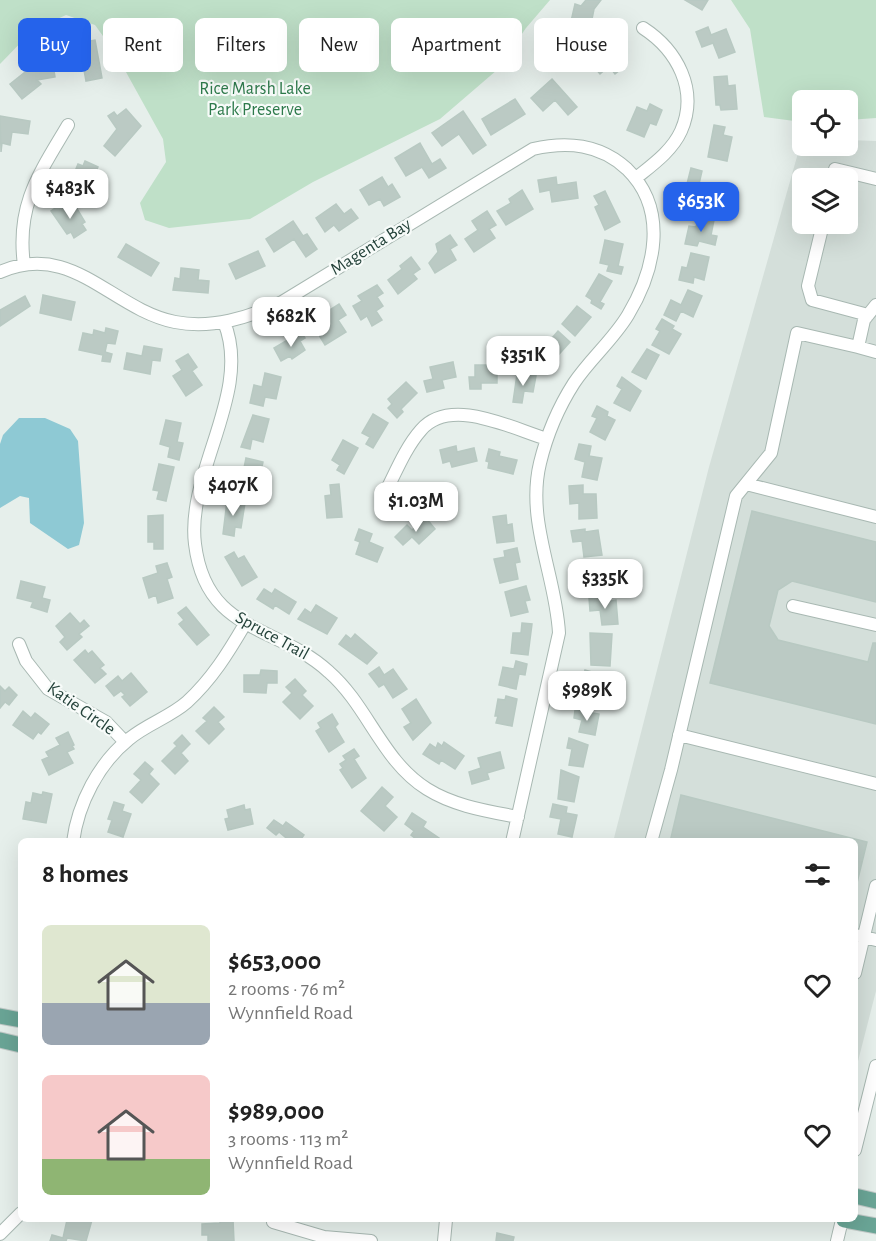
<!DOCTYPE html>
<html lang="en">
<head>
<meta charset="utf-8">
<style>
  :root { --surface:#fff; --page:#f6f6f6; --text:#222; --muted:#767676; --accent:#2563eb }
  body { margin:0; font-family:"Alegreya Sans",sans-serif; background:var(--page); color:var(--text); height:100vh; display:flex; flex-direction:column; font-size:22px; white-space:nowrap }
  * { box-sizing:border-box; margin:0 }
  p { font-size:20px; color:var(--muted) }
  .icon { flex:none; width:33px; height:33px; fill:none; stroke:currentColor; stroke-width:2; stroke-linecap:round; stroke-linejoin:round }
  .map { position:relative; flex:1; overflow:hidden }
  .drawer { position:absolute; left:18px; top:838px; width:840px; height:384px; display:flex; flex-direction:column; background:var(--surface); border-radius:9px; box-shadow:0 6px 24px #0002 }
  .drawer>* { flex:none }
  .banner { position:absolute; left:18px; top:18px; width:840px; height:54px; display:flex; gap:12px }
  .buttons { position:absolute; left:792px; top:90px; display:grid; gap:12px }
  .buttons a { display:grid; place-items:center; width:66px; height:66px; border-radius:9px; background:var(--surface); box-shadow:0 6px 24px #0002; font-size:30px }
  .price { position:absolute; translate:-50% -51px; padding:0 14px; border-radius:12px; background:#fff; color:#222; font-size:20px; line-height:39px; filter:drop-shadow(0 2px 3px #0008) }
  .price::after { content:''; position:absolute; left:50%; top:36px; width:18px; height:14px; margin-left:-9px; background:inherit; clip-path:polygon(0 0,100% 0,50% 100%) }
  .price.current { background:var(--accent); color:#fff }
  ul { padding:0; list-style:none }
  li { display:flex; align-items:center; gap:18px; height:150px; padding:0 24px }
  li span { display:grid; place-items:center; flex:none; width:168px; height:120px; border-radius:9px; color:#555 }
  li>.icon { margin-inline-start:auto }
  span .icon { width:72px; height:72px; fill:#fffc; stroke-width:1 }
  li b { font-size:26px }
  h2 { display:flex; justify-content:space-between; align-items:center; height:72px; padding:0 24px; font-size:26px }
  .tag { padding:0 21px; border-radius:9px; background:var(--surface); box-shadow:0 6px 24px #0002; font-size:21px; line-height:54px }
  .tag.current { background:var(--accent); color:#fff }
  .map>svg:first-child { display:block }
  .built { fill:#d4dfda; fill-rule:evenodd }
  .green { fill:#bfe0c8 }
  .water { fill:#8ec9d4 }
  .building { fill:#bbcac4; stroke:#b8c9c2; stroke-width:1.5 }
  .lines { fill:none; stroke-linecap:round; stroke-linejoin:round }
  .minor-casing { stroke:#a8b8b2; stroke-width:14 }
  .major-casing { stroke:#c2cac8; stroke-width:17 }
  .minor { stroke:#fff; stroke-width:12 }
  .major { stroke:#6aa596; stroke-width:15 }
  .labels { text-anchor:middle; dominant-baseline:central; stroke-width:4.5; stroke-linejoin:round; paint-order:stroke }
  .park-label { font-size:18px; fill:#2d7a4b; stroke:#f7fbf9 }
  .street-label { font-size:18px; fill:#24423a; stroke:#f7fbf9 }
</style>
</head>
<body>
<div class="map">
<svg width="876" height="1241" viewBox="0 0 876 1241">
  <rect width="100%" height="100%" fill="#e6efeb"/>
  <path class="built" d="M802,139V146H848V140L876,141V991L855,1073V842H613L709,467ZM802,178H848V224H802Z"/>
  <path class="green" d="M0,0H550L526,28L497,70L440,119L313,182L250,219L169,228L145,220L140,203L166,162L163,139L116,54L95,25L66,15L33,30L0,64Z
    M731,0H876V118L848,120V100H802V122L764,117L750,29Z"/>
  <path class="water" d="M19,418H45L70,429L78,441L84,523L79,545L68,549L30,523L29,498L20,496L0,508V444L3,435Z"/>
  <path class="building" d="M586,0H601L594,9L589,34L569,30L575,4L581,6Z
    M685,0H708L702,10Z
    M708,27L711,35L726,29L735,52L719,58L713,43L702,47L696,32Z
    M95,40L102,78L86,81L83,64L65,67L61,46Z
    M599,44L610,57L614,54L625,66L615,74L609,66L600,74L585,56Z
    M53,65L55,77L37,80L41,84L22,99L10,84L29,69Z
    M727,76L728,86L735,85L737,109L721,110L720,105H716L714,77Z
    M552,79L577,107L568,115L555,100L543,111L531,98Z
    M515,99L525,114L491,135L482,119Z
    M650,104L662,110L656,125L650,123L644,137L627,130L637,107L647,111Z
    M126,109L141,126L115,156L104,146L117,129L108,116L114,112L117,116Z
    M463,111L486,145L473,154L459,134L442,146L432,133Z
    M0,116L30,121L28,134L12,132L10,145L2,143L1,152Z
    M714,125L725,127L723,135L732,137L727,161L708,157Z
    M420,143L432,164L440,159L446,168L429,178L422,167L406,176L395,158Z
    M85,161L98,167L95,174L97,175L88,195L79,191L77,197L66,193L78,164L83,166Z
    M691,168L702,171L699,184L711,186L706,205L689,201L693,185L687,184Z
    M382,177L388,187L392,184L400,197L384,206L380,199L369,205L360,190Z
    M556,177L557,185L576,182L578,198L552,202L550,190L540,192L538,180Z
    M522,190L533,209L506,225L497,211L511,203L509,199Z
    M605,191L620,222L605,230L595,207L599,205L594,196Z
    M61,204L67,213L76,207L85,222L82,224L86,230L74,238L71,232L67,234L51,211Z
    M336,204L344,214L351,209L358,218L339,231L334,225L325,232L316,218Z
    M487,211L496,225L489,229L495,238L474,252L465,239L478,230L472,221Z
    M699,216L714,220L711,235L717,236L715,245L699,241L697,246L685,244L689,226L696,227Z
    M293,221L303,236L307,234L317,249L306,257L294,239L274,252L266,239Z
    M450,235L457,245L450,249L456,260L435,273L429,263L438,252L436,244Z
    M605,240L623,244L618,266L623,267L621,274L607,271L609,265L600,263Z
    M126,244L159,263L151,276L118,257Z
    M258,251L265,266L236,279L229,264Z
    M691,253L709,257L704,280L694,277L693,283L679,280L682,267L687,268Z
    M411,257L420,269L413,274L417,279L398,294L388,280L402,269L400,266Z
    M181,268L199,270L198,280L209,281L208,293L173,290L175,278L180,279Z
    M599,274L612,281L600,302L604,304L601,309L591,303L592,300L586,296Z
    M377,285L383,293L377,297L383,306L376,311L382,320L372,326L367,316L361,320L353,306L362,301L358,296Z
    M688,290L702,296L693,317L681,311L676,321L664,315L671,300L681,305Z
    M43,295L75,302L71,320L40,313Z
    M25,296L30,306L0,326V310Z
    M339,304L346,315L338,320L346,332L325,345L317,332L331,322L325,313Z
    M577,306L591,317L575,336L562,324Z
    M662,319L674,326L672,329L681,334L669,354L652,345L660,331L656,329Z
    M106,328L118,331L115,344L107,343L105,352L112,354L110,362L102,361L103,355L79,350L83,333L93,335L94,330L105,333Z
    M558,331L570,342L552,362L540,352Z
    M301,332L305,338L300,341L305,350L292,359L290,356L281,361L274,348Z
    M144,346L162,349L160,361L152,360L150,374L124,369L127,353L142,356Z
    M647,349L659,355L646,379L632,372Z
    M188,354L197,367L192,371L202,385L186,396L173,376L182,370L176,361Z
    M453,362L456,377L442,380L444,388L427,392L424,381L433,379L430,367Z
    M475,365H497V383H481V389H470L469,377H475Z
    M265,373L281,377L276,399L265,397L263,406L250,403L254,385L262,387Z
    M517,374L536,376L533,392L524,391L522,403L513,402Z
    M622,377L641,391L630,411L614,403L622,389L617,386Z
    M406,382L417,393L401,409L403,412L397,418L388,408L392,404L388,399Z
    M597,406L608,412L607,416L615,420L605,440L590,432L597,418L592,416Z
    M373,414L388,423L373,448L366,444L370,437L362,433Z
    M253,415L269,419L263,442L252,439L250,449L241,447Z
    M166,420L181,423L177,442L183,443L179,460L168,457L170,447L160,444Z
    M343,440L358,448L344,474L337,470L340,465L332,460Z
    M579,444L591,446L589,456L602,458L597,480L582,477L585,462L575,459Z
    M456,446L457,452L474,448L477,461L452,467L450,461L443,463L440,450Z
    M489,449L500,452L499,456L517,460L513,474L488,468L489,462L486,461Z
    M246,458L263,462L258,486L242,483L240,491L227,488L231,470L243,473Z
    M159,464L174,467L166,501L157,499L159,491L153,490Z
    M339,484L342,517L327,518L325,496L331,495L330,485Z
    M583,485V494H596L597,518L579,519V503L570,504L569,486Z
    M436,486L452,496L443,511L439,509L436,514L424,507Z
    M227,501L245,503L241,528L235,527L234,536L223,534Z
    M752,511L876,542V602L792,581L778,590L769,626L778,640L868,662L873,643H876V724L710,683Z
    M163,515V549H154V542H148V516Z
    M506,515L507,525L512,524L514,541L497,543L493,517Z
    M426,518L435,529L419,544L412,537L403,545L395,537L407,525L412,530Z
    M359,529L372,534L369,542L383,548L377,562L356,554L360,542L355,540Z
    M585,529V532L598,530L602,555L584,557L582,541L573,542L571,531Z
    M517,548L520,562L515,563L518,579L500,583L494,559L505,557L504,551Z
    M234,552L238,559L244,556L257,577L242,586L225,557Z
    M594,561L595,565L604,564L607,587L589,589L587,575H582L580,563Z
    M167,563L172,577L167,579L173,598L158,603L156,595L149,598L143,578L158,573L156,566Z
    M21,581L45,587L42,598L50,600L47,612L31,607L33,602L17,598Z
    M526,586L530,600L525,601L528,612L511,616L505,592Z
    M264,589L272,594L275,589L296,602L289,614L275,605L273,609L257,599Z
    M602,596L603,602L616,600L618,624L602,625L600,610L590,611L589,598Z
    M316,605L337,618L327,634L298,619L305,609L311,613Z
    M186,607L209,635L197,645L179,624L184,620L178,613Z
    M70,613L80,624L84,620L89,626L79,634L82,637L67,650L60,642L65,637L56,626Z
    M522,623L532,624L528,655L511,653L513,633H521Z
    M590,633L612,634L610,666L591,665Z
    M355,634L377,653L367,664L339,644L346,635L351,639Z
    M85,650L88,654L92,651L104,665L100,668L106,674L95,683L74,660Z
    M516,661L527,664L525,675L519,674L516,689L499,685L503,667L514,669Z
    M379,667L384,675L393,669L407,689L393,698L384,684L379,687L369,674Z
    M261,670L277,671V683H267L266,693L244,692V675H260Z
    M585,670L599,674L598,677L608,680L603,702L586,698L589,685L582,684Z
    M131,673L147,692L130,706L122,697L125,695L121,691L114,696L106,686L118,676L122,681Z
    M295,679L306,691L302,695L313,706L300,719L283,702L292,693L286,687Z
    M0,686L5,691L9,687L17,695L9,705L5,702L0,708Z
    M506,696L517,699L512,726L496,723L498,716H495L498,699L505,700Z
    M416,699L431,723L413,740L404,727L411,723L402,709Z
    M214,707L224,717L218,722L224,729L209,744L196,731L207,721L203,718Z
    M575,710L599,714L595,735L579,732L582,720L574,718Z
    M23,711L31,718L35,713L49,724L41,734L38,732L33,739L13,725Z
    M332,714L338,724L335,727L344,742L329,752L316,731L321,728L318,723Z
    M68,732L74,745L72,746L74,749L67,752L73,763L49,775L42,760L49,757L46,752L60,745L56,738Z
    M182,735L190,744L181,753L188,761L175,774L162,761L177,746L174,743Z
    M569,738L588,745L583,767L569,765L572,749L567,748Z
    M444,742L464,756L455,769L441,760L439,764L423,754L430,744L436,748L438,743L442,746Z
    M354,749L359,756L354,759L366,778L352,788L340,770L343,768L340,764L346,760L343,756Z
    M500,752L504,768L487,773L489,779L472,784L469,772L481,768L478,758Z
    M145,762L153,769L149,774L159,784L142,803L130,792L141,780L134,774Z
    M561,770L579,777L574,802L558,799Z
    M382,787L393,797L385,806L397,817L384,831L361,811Z
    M43,792L52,794L46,823L23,819L26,802L31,803L33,793L42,795Z
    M681,795L867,842L855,891V842H670Z
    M114,802L124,805L122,811L131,814L123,837L108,832L112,820L108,819Z
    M553,804L567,807L566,813L577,815L572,837L558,834L561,819L550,817Z
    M244,805L245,810L250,809L253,824L228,830L225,819L229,818L227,810Z
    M412,813L426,822L423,827L439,838L437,842H420L411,835L414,831L405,824Z
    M274,820L283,826L286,822L304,835L299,842H291L279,832L276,835L267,828Z
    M67,1220H92L86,1241L67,1238L66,1241H50L52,1235L63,1238Z
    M220,1220H233L234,1241H208V1235H202V1224L220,1223Z
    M497,1233L514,1237L513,1241H496Z"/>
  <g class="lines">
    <g class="minor-casing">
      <path id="minor" d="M636,178C652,165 672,151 681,131C699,90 677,50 643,28
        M833,178L835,169L876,179
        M823,224L808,286L812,300L868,315
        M24,265C16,205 39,174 68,125
        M0,272C72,240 111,309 175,322C212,329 248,318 282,302L533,149C568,141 600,144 627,169C669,210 655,270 628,315C613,340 590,359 574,383C558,408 547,434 540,463C526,521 556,576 559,633L512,842
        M876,305L864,320L858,347L876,352
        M224,322C253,392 186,472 195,544C206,634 277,624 329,672C368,706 382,761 427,789C454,806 487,811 518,817
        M746,484L876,517
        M384,495C395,474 405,448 421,430C450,396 511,428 547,439
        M793,606L876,625
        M19,644L26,661L48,689L106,722L125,742
        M679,735L876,784
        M73,842C78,803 99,763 129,739C147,724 170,717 187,702C212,679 228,653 245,624
        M651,842L671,770L736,496L771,453L797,333L858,347
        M855,935L876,940
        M855,973L876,886
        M855,1150L876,1066
        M273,1222L324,1237L371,1241
        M0,1234L21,1213
        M444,1241L446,1220
        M837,1241L842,1220"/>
    </g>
    <g class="major-casing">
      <path id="major" d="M0,1016L21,1020
        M0,1040L21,1045
        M855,1196L876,1201
        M844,1220L876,1226"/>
    </g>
    <use href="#minor" class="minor"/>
    <use href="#major" class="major"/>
  </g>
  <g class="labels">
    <g class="park-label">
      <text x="255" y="89">Rice Marsh Lake<tspan x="255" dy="21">Park Preserve</tspan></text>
    </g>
    <g class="street-label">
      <text transform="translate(371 247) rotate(-32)">Magenta Bay</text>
      <text transform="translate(272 636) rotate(29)">Spruce Trail</text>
      <text transform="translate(81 709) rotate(35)">Katie Circle</text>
    </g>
  </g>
</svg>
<div class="buttons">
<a><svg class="icon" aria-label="locate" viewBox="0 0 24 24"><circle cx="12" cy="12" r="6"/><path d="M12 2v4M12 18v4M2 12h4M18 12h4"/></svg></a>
<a><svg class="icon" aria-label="layers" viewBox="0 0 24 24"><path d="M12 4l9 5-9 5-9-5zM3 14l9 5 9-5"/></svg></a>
</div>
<b class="price" style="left:70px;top:220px">$483K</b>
<b class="price current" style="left:701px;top:233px">$653K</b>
<b class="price" style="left:291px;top:348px">$682K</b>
<b class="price" style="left:523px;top:387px">$351K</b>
<b class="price" style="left:233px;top:517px">$407K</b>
<b class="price" style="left:416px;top:533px">$1.03M</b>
<b class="price" style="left:605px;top:610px">$335K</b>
<b class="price" style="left:587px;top:722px">$989K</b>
<div class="banner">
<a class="tag current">Buy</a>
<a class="tag">Rent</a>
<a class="tag">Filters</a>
<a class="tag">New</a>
<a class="tag">Apartment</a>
<a class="tag">House</a>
</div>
<section class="drawer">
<h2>8 homes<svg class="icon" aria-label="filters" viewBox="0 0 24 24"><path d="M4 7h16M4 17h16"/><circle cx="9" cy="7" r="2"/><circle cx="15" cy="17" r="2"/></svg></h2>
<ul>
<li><span style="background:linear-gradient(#dfe7d0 65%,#9aa5b1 0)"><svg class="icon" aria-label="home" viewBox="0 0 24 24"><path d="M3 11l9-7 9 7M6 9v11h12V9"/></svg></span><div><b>$653,000</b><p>2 rooms · 76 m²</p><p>Wynnfield Road</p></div><svg class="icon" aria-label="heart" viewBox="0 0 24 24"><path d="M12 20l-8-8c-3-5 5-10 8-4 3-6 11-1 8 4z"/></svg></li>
<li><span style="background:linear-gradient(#f6c9c9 70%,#8fb573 0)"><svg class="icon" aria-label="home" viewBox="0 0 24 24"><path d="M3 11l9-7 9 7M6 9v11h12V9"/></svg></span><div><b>$989,000</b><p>3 rooms · 113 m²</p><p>Wynnfield Road</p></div><svg class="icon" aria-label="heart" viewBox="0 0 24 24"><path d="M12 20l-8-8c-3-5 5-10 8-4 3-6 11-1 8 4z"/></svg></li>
</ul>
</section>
</div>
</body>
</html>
